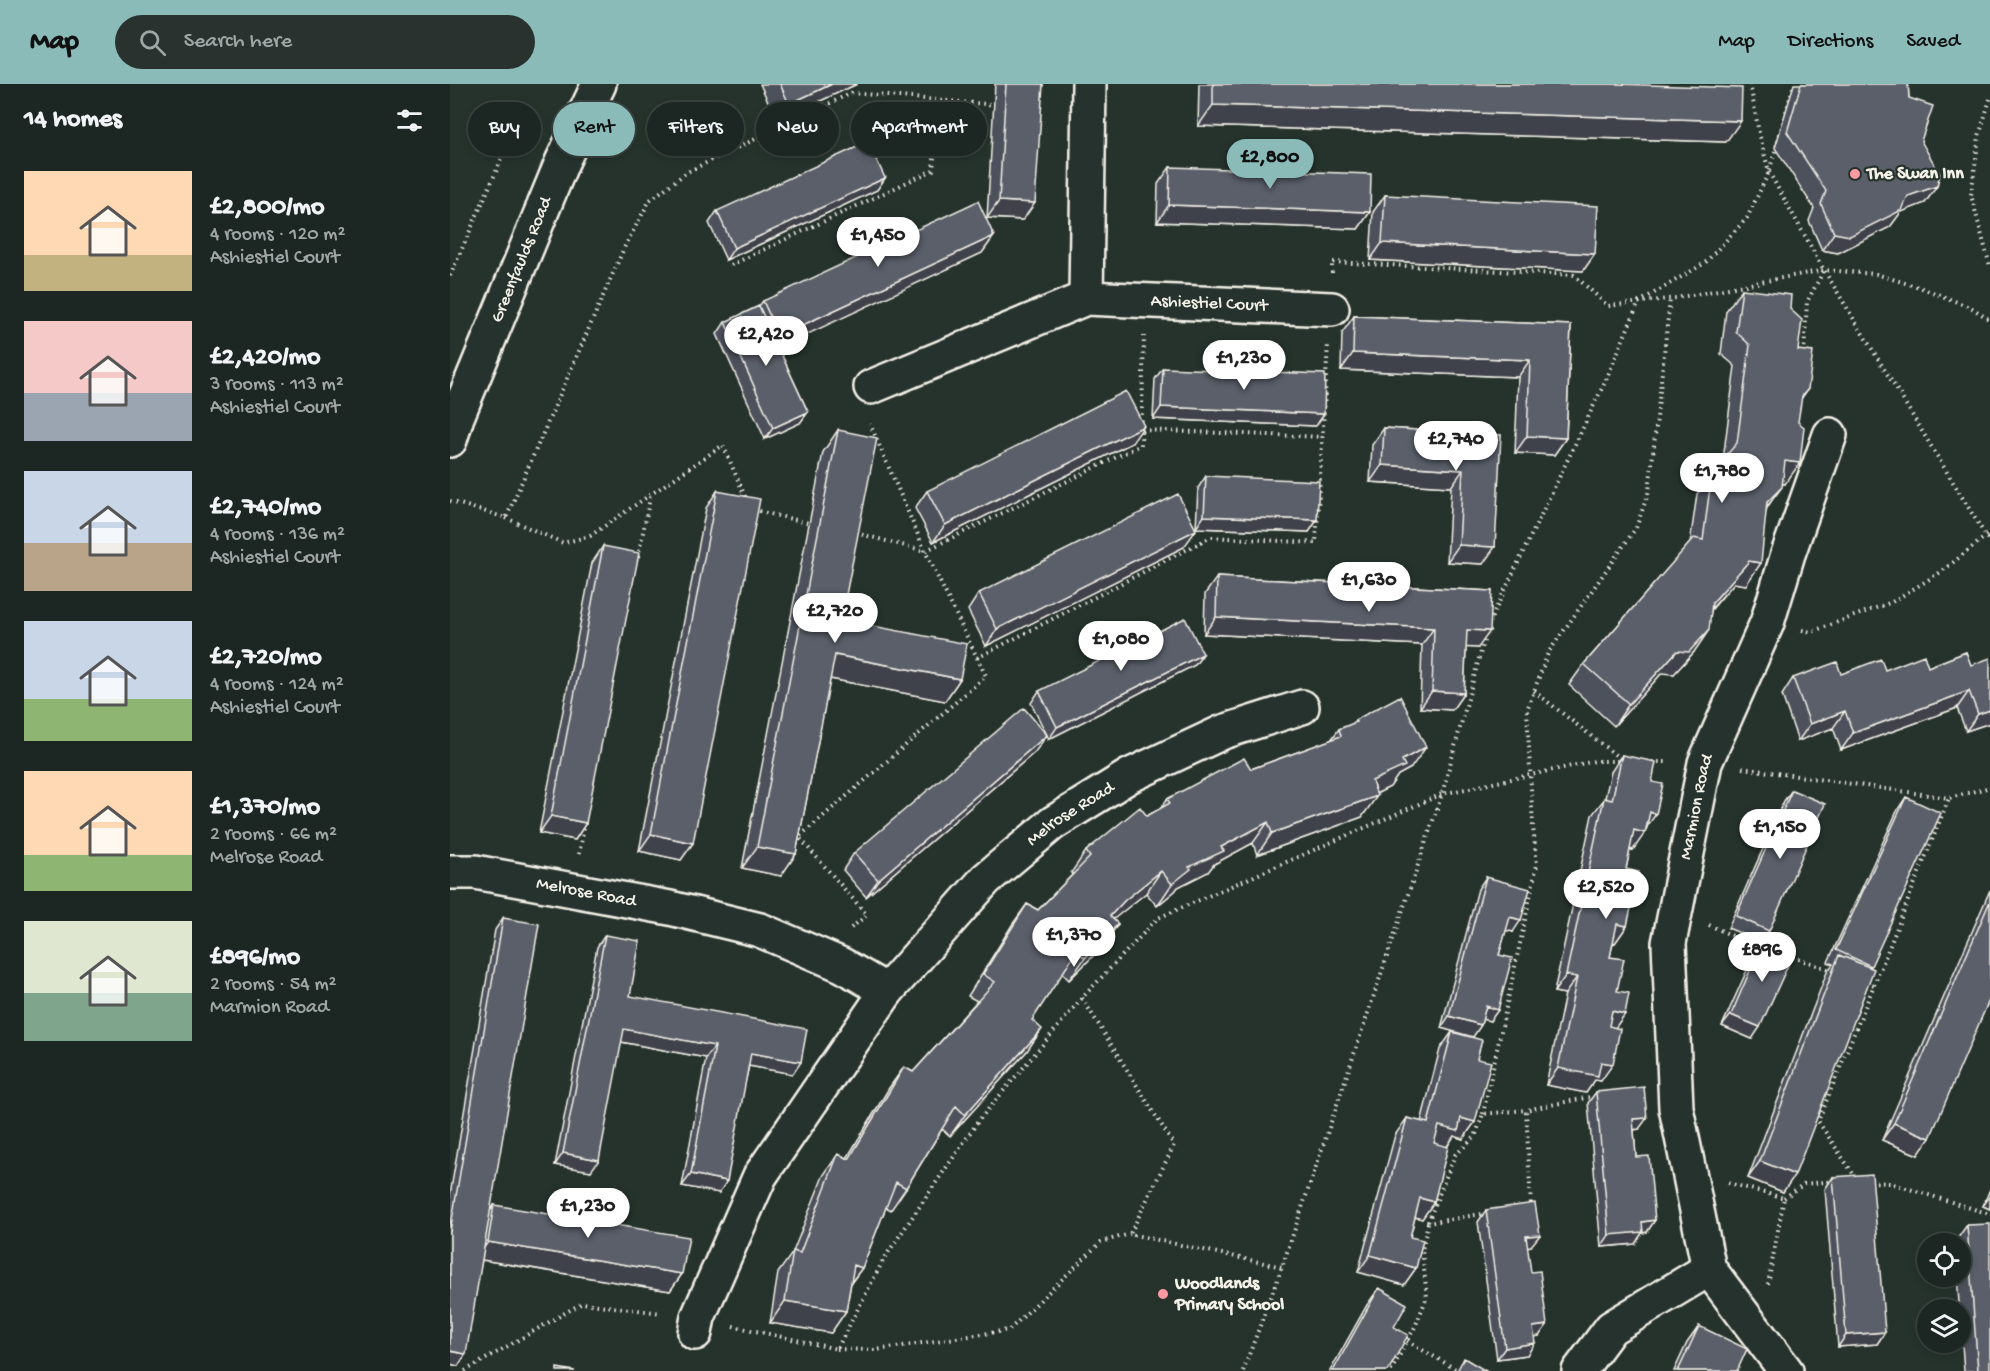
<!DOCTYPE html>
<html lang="en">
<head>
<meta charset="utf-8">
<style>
  :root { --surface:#1c2622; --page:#29322f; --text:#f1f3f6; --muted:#a0a5a5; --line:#3a4340; --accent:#8bbbb9 }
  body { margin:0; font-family:"Gochi Hand",sans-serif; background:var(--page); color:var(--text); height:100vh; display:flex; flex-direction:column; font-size:22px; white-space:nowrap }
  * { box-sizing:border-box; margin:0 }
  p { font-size:20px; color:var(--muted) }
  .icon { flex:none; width:33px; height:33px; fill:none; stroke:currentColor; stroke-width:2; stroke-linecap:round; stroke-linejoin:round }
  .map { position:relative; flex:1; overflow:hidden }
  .details { display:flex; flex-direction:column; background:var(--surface); width:450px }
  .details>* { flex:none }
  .hud { position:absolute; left:18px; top:18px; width:570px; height:54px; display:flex; gap:12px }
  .fabs { position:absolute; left:1467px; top:1149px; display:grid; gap:12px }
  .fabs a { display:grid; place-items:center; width:54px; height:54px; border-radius:50%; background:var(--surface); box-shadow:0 3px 9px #0003,0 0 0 2px var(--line); font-size:30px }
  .price { position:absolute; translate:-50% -51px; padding:0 14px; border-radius:21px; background:#fff; color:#222; font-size:20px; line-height:39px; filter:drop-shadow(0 2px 3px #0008) }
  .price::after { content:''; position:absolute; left:50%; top:36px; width:18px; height:14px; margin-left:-9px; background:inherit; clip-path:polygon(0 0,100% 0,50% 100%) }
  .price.on { background:var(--accent); color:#111 }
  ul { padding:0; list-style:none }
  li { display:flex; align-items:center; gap:18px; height:150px; padding:0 24px }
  li span { display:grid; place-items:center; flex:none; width:168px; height:120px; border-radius:0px; color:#555 }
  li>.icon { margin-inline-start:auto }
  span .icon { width:72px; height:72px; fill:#fffc; stroke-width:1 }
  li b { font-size:26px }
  h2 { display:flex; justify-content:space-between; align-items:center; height:72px; padding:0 24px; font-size:26px }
  .chip { padding:0 21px; border-radius:27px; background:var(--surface); box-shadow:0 3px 9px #0003,0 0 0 2px var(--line); font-size:21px; line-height:54px }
  .chip.on { background:var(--accent); color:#111 }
  header { display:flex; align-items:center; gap:36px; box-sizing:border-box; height:84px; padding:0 30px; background:var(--accent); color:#111 }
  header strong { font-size:28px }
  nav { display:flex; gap:33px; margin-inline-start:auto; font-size:21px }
  .search { width:420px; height:54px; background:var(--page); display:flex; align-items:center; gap:15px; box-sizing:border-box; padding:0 21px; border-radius:33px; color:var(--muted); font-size:22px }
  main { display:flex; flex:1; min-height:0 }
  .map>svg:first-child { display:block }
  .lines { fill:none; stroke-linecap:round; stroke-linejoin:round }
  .street-casing { stroke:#f4f1e8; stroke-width:38 }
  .secondary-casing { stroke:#f4f1e8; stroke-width:38 }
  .path { stroke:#f4f1e8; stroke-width:4; stroke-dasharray:1.5 4.5; stroke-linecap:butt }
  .street { stroke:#26332d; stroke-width:33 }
  .secondary { stroke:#26332d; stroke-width:33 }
  .wall { fill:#4d515c; stroke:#f4f1e8; stroke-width:1.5 }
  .shaded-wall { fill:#3f424b; stroke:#f4f1e8; stroke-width:1.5 }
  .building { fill:#5a5e6b; stroke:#f4f1e8; stroke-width:1.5 }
  .poi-dot { fill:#ff9aa2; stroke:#26332d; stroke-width:2 }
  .labels { text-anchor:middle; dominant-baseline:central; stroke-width:4.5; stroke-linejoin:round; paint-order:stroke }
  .poi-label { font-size:18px; font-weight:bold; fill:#f4f1e8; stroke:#26332d; text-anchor:start }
  .street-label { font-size:18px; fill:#f4f1e8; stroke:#26332d }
</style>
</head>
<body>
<header>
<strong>Map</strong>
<div class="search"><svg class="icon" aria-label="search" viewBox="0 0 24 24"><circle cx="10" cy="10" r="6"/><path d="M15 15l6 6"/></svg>Search here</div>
<nav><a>Map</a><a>Directions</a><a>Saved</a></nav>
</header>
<main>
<section class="details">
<h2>14 homes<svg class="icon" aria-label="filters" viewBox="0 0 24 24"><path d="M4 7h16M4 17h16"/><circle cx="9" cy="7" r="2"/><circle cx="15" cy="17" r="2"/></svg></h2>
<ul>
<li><span style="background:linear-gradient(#ffd9b3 70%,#c2b280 0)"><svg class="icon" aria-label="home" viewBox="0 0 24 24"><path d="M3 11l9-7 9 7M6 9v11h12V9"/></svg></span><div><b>£2,800/mo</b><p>4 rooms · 120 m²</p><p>Ashiestiel Court</p></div></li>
<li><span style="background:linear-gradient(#f6c9c9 60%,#9aa5b1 0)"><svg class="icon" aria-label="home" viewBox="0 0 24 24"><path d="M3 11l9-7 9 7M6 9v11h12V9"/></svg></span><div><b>£2,420/mo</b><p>3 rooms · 113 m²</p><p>Ashiestiel Court</p></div></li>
<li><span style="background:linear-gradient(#c9d6e8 60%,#b9a48a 0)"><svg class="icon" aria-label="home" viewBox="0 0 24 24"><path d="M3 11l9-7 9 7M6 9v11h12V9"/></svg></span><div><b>£2,740/mo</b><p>4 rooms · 136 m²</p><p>Ashiestiel Court</p></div></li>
<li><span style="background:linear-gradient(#c9d6e8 65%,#8fb573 0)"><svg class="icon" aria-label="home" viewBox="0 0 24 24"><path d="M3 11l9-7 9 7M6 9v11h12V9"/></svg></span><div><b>£2,720/mo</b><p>4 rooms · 124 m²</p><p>Ashiestiel Court</p></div></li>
<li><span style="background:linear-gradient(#ffd9b3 70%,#8fb573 0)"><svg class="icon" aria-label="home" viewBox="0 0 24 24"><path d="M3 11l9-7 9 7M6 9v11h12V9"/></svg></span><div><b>£1,370/mo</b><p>2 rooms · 66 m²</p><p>Melrose Road</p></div></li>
<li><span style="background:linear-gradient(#dfe7d0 60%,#7fa58c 0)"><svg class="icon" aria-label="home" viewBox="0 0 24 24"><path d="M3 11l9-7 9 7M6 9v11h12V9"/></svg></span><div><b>£896/mo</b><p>2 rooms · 54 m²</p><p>Marmion Road</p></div></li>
</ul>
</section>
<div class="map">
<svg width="1540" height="1287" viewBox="0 0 1540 1287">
  <rect width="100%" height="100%" fill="#26332d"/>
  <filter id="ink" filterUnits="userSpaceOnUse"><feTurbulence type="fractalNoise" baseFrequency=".0167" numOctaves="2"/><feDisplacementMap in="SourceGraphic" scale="12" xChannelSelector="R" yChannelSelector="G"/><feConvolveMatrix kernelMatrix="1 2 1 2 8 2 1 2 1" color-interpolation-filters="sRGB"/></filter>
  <g filter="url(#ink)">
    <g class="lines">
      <g class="street-casing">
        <g id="street">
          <path d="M636,214L639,0"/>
          <path id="s1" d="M421,303L636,214L882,225"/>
          <path id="s2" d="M0,788H25L220,824L310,846L392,881L437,907"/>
          <path id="s3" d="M245,1249L248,1233L310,1092L437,907L536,795L603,739L679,692L773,648L852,623"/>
          <path d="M1129,1287L1161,1244L1259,1185"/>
          <path id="s4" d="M1336,1287L1259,1185L1226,1024L1219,859L1255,679L1317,539L1338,470L1380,351"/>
        </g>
      </g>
      <g class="secondary-casing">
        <g id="secondary">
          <path id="s5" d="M0,356L7,333L112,78L149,0"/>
        </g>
      </g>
      <path class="path" d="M1300,0L1309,49L1319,88L1374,186L1540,459
        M1540,15L1529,52L1521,111L1540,182
        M281,181L483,86L489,16
        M882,189V178L1124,191L1158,222L1226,214L1374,186L1426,190L1475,205L1522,224L1540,236
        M0,192L61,54L78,62
        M1354,269L1357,218L1374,186
        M692,346L872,353
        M0,417L56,434L175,162L200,116L237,88L401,9L548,21
        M304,424L312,428L363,440
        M56,434L113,459L140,452L273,361L297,417
        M406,449L475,467L691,361L694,252
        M188,473L201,409
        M1039,539L1156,296L1189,218L1255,179L1297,134L1319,88L1344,0
        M1352,546L1361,548L1442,518L1491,488L1540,449
        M527,574L761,453L866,459L878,260
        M1084,607L1173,677
        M1202,678H1219
        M1292,684L1499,714L1540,703
        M129,770L135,739
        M1259,841L1294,857L1313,863
        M401,844L417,831L349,753L536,592L475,467L420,340
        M1337,871L1384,887
        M1424,901L1499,714
        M632,914L724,1061L680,1150L832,1183
        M1033,1030L1087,781L1083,743L1077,626L1098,569L1186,444L1199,407L1220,215
        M1406,1094L1368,1037L1424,901L1414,898
        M1420,1098L1440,1099L1540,1130
        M1278,1099L1334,1114L1318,1200
        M1334,1114L1354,1100L1385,1097
        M1078,1122H1081L1076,1026L1145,1012
        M978,1138L1005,1071L1025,1053L1033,1030L1076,1026
        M283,1242L387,1265L435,1173L529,1036L632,914L708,834L992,710L1145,677H1171
        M957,1257L1009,1287
        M387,1265L426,1266L559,1246L651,1158L680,1150
        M15,1287L132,1219L211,1229
        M793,1287L832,1183L992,710L1036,549
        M941,1287L965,1243L977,1213L972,1166L978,1139L1038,1129"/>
      <use href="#street" class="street"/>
      <use href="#secondary" class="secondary"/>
    </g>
    <path class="wall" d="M310,0H407L327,37Z
      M545,0H593L573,136L537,134Z
      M749,0H1166L1276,58L748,42Z
      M1344,0H1458L1459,14L1471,57L1487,102L1475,119L1451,128L1440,143L1388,169L1372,166L1359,137L1364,124L1325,64Z
      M720,83L920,128L908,145L707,138L708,100Z
      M435,94L427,106L276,176L259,139L267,127Z
      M935,111L1145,170L1133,187L920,176L923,128Z
      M544,152L532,169L328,263L358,328L350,339L315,355L267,250L275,238L309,222L313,217Z
      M1292,205L1340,225L1348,266L1358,305L1351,315L1335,400H1332L1317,424L1296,501L1284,499L1262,525L1244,568L1224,590L1212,589L1164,642L1119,601L1134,580L1240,459L1247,410L1262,388L1273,376L1285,282L1271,270L1276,227Z
      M904,232L1121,241L1116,354L1104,371L1065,369L1068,293L891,286L892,249Z
      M713,284L866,342L703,335L705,295Z
      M934,344L1051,351L1033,480L997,478L1001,403L920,398L922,361Z
      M388,346L391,536L510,595L495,617L380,595L346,770L331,792L292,784L373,368Z
      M682,359L483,458L465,424L477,407Z
      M756,392L867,436L859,448L746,444L748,404Z
      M267,407L243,759L231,776L189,767L256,424Z
      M153,462L136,739L125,756L89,749L142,479Z
      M734,463L536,562L518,526L529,509Z
      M767,493L1042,507L1028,564L1016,563L1014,609L1002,626L970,624L972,561L754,550L755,510Z
      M1516,568L1540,639L1516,647L1507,624L1391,666L1383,644L1348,657L1332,611L1343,594L1478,583Z
      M753,570L745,581L599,655L581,619L589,607Z
      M905,636L961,684L948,691L940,703L926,710L912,733L807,771L803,759L764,780L758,788L728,803L725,807L707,822L696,809L663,835L668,840L653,862L619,896L612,889L582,936L577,967L500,1052L492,1045L456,1104L441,1126L436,1123L412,1184L401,1199L396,1227L381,1249L320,1239L328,1189L343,1168L373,1092L388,1070L397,1074L439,1004L454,983L463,988L527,917L518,912L562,841L577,820L588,826L622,791L621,789L636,767L711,724L717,715L881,656L889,645L903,640Z
      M585,668L416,813L393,786L404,769Z
      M1172,671L1202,698L1197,744L1183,766L1180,765L1176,785L1177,842L1165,859L1163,858L1160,873L1167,907L1175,930L1165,944L1151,997L1145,996L1136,1009L1096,1001L1115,910L1104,908L1142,731L1155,714L1161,688Z
      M1342,706L1319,847L1314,854L1302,955L1272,942L1306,866L1311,858L1278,844L1334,717Z
      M1456,713L1421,882L1333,1108L1298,1094L1377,888L1383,880L1378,878L1448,725Z
      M1036,793L1063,848L1056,846L1049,871L1048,926L1040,937L1032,935L1031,941L1023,953L991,944L1028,805Z
      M1540,806V914L1468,1071L1432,1056Z
      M53,834L41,1126L44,1121L232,1190L220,1207L32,1176L8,1282L0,1280V1111L45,846Z
      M155,851L180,912L343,990L299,982L269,1109L232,1102L256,974L171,958L141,1087L105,1081L147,863Z
      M1002,948L1027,975L1025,1038L1013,1055L1004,1052L997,1063L984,1118L972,1135L965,1133L960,1153L966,1184L954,1201L908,1188L945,1051L957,1034L971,1038L990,965Z
      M1146,1008L1189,1045L1184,1046L1186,1073L1205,1136L1197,1148L1192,1149L1185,1160L1151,1163L1138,1019Z
      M1383,1093L1435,1248L1427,1260L1388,1263L1375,1105Z
      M1540,1105V1125L1533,1122Z
      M1036,1126L1081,1162L1077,1163L1089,1252L1085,1253L1077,1271L1047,1275L1028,1138Z
      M1517,1141L1540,1287H1514L1507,1192H1510V1160H1505V1158Z
      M929,1204L944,1243L938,1287H880L917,1221Z
      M1249,1242L1287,1287H1224L1237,1259Z"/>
    <path class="shaded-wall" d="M382,0H407L327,37L339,20Z
      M763,21L1291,37L1276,58L748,42Z
      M435,94L427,106L276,176L284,164Z
      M1487,102L1475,119L1451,128L1440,143L1388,169L1372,166L1384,149L1458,112Z
      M549,117L585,119L573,136L537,134Z
      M719,121L920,128L908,145L707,138Z
      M544,152L532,169L317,269L329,252Z
      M932,159L1145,170L1133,187L920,176Z
      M903,269L1080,276L1068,293L891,286Z
      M711,323L874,330L866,342L703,335Z
      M358,328L350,339L315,355L323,344Z
      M694,342L682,359L483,458L495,441Z
      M1077,352L1116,354L1104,371L1065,369Z
      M1335,377L1350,379L1335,400L1320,398Z
      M932,381L1013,386L1001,403L920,398Z
      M1332,403L1316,424L1317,418Z
      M754,432L867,436L859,448L746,444Z
      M746,446L734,463L536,562L547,545Z
      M1009,461L1045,463L1033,480L997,478Z
      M1299,477L1311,479L1296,501L1284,499L1247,541L1262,519Z
      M766,533L984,544L972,561L754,550Z
      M1017,546L1040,547L1028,564L1005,563Z
      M1259,546L1244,568L1224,590L1212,589L1164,642L1179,620L1227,567Z
      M753,570L745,581L599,655L607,643Z
      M385,571L510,595L495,617L370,593Z
      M982,607L1014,609L1002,626L970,624Z
      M1519,607L1507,624L1391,666L1403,649Z
      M1540,626V639L1516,647L1528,630Z
      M1395,627L1383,644L1348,657L1360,640Z
      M597,651L585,668L416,813L428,796Z
      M976,663L961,684L948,691L940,703L907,719L922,697L952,676Z
      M927,712L912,733L807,771L822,749Z
      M1200,728L1206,730L1194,747Z
      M101,732L136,739L125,756L89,749Z
      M818,738L803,759L764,780L758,788L728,803L725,807L707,822L722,800L739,783L771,763Z
      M1184,746L1195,749L1183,766L1172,763Z
      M201,750L243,759L231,776L189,767Z
      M307,763L346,770L331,792L292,784Z
      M711,787L696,809L660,838V832L675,816Z
      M1060,833L1071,836L1063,848L1051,845Z
      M668,840L653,862L619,896L635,874Z
      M1167,840L1177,842L1165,859L1155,857Z
      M1116,891L1127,893L1115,910L1104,908Z
      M1036,922L1048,926L1040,937L1027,934Z
      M1162,927L1175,930L1163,947L1151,944Z
      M1281,931L1310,943L1302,955L1272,942Z
      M999,932L1031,941L1023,953L991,944Z
      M174,945L265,962L256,974L166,957Z
      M592,945L577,967L500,1052L515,1031Z
      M301,969L351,978L343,990L293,981Z
      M1151,978L1163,980L1151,997L1145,996L1136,1009L1096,1001L1108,984Z
      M1011,1034L1025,1038L1013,1055L1004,1052L996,1064L977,1059L989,1042Z
      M1197,1034L1189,1045L1174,1047L1183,1035Z
      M1444,1039L1480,1054L1468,1071L1432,1056Z
      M113,1069L149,1076L141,1087L105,1081Z
      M1310,1077L1345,1091L1333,1108L1298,1094Z
      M241,1090L277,1097L269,1109L232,1102Z
      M1540,1112V1125L1533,1122Z
      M970,1114L984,1118L972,1135L958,1131Z
      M1205,1136L1197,1148L1192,1149L1185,1160L1151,1163L1159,1151L1192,1138Z
      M1090,1151L1081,1162L1068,1164L1076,1152Z
      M38,1158L232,1190L220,1207L26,1175Z
      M920,1171L966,1184L954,1201L908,1188Z
      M404,1181L412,1184L396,1205Z
      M335,1217L396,1227L381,1249L320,1239Z
      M1097,1241L1089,1252L1075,1254L1083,1243Z
      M1435,1248L1427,1260L1388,1263L1396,1251Z
      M1085,1259L1077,1271L1047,1275L1055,1264Z
      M0,1267L16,1270L8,1282L0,1280Z"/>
    <path class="building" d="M330,0H382L339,20Z
      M556,0H593L585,119L549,117Z
      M763,0H1166L1292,4L1291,37L763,21Z
      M1351,0H1458L1459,14L1483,22L1471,57L1490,90L1487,102L1458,112L1452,126L1400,152L1384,149L1371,120L1376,107L1337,48Z
      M418,58L435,94L284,164L267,127Z
      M720,83L921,90L920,128L719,121Z
      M935,111L1148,122L1145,170L932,159Z
      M528,117L544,152L329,252L313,217Z
      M1292,205L1341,211L1340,225L1352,236L1348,266L1363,268L1358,305L1352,312L1348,338L1354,343L1350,379L1335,377L1332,403L1317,418L1311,479L1299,477L1262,519L1259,546L1239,568L1227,567L1179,620L1134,580L1244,454L1253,456L1262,388L1287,359L1300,261L1286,248Z
      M309,222L358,328L323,344L275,238Z
      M904,232L1121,241L1116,354L1077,352L1080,276L903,269Z
      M713,284L875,290L874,330L711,323Z
      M676,307L694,342L495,441L477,407Z
      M934,344L1051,351L1045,463L1009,461L1013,386L932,381Z
      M388,346L427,354L391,536L517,560L510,595L385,571L346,770L307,763Z
      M756,392L869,397L867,436L754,432Z
      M267,407L310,415L243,759L201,750Z
      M728,410L746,446L547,545L529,509Z
      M153,462L189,469L136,739L101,732Z
      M767,493L1042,507L1040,547L1017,546L1014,609L982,607L984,544L766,533Z
      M735,534L753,570L607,643L589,607Z
      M1516,568L1521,581L1540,574V626L1528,630L1519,607L1403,649L1395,627L1360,640L1343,594L1387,578L1391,590L1431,575L1435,586L1474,571L1478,583Z
      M950,612L976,663L952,676L955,682L922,697L927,712L822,749L818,738L771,763L774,767L739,783L741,785L722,800L711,787L675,816L660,832L668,840L635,874L627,867L582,936L592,945L515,1031L506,1022L456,1104L446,1098L412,1184L404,1181L396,1227L335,1217L343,1167L350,1169L388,1070L399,1075L454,983L463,988L545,898L533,890L577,820L588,826L640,773L636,767L690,723L697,732L720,719L717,715L794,674L801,685L891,652L889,645L906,638L905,636Z
      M574,624L597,651L428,796L404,769Z
      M1172,671L1206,678L1202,698L1213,700L1206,730L1200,728L1195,749L1184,746L1176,785L1189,788L1177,842L1167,840L1160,873L1174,875L1167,907L1179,909L1175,930L1162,927L1159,942L1170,945L1163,980L1151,978L1148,992L1108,984L1127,893L1116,891L1154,714L1162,716Z
      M1342,706L1375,720L1319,847L1286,832Z
      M1456,713L1491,729L1421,882L1386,866Z
      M1036,793L1080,805L1071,836L1060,833L1049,871L1062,874L1048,926L1036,922L1031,941L999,932Z
      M1540,817V914L1480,1054L1444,1039Z
      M53,834L89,840L16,1270L0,1267V1148Z
      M155,851L190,857L180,912L357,945L351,978L301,969L277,1097L241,1090L265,962L174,945L149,1076L113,1069Z
      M1314,854L1344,868L1310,943L1281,931Z
      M1389,871L1424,885L1345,1091L1310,1077Z
      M1002,948L1032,956L1027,975L1041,978L1025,1038L1011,1034L1008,1047L989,1042L984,1059L998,1063L984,1118L970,1114L960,1153L973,1156L966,1184L920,1171L957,1034L978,1039Z
      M1194,1003L1197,1034L1183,1035L1186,1073L1199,1072L1205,1136L1192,1138L1193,1148L1159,1151L1146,1008Z
      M1422,1090L1435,1248L1396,1251L1383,1093Z
      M1085,1119L1090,1151L1076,1152L1081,1188L1090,1187L1097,1241L1083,1243L1085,1259L1055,1264L1036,1126Z
      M44,1121L239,1153L232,1190L38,1158Z
      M1540,1140V1287H1528L1517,1141Z
      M929,1204L957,1220L944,1243L958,1251L938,1287H883Z
      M1249,1242L1297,1265L1287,1287H1228Z
      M1014,1274L1036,1287H1007Z
      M107,1284L125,1287H107Z"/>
  </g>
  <g class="poi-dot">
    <circle cx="1405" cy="90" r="6"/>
    <circle cx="713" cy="1210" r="6"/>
  </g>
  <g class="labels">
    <g class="poi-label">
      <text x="1417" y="90">The Swan Inn</text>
      <text x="725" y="1200">Woodlands<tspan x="725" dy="21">Primary School</tspan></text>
    </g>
    <g class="street-label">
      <text stroke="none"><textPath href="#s5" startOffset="194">Greenfaulds Road</textPath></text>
      <text stroke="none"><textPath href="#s1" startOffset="356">Ashiestiel Court</textPath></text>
      <text stroke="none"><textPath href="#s4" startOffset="596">Marmion Road</textPath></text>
      <text stroke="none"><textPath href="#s3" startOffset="651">Melrose Road</textPath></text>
      <text stroke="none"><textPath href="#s2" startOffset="138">Melrose Road</textPath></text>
    </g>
  </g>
</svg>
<div class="fabs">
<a><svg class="icon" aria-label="locate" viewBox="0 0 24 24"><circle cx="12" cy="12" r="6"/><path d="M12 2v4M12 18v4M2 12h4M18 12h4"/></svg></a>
<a><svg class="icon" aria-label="layers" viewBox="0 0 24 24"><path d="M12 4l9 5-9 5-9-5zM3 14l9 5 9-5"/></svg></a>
</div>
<b class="price on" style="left:820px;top:106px">£2,800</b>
<b class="price" style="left:428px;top:184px">£1,450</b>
<b class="price" style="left:316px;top:283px">£2,420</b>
<b class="price" style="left:794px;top:307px">£1,230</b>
<b class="price" style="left:1006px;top:388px">£2,740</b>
<b class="price" style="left:1272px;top:420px">£1,780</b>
<b class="price" style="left:919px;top:529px">£1,630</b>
<b class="price" style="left:385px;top:560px">£2,720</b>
<b class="price" style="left:671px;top:588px">£1,080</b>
<b class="price" style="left:1330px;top:776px">£1,150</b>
<b class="price" style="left:1156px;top:836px">£2,520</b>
<b class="price" style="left:624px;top:884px">£1,370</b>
<b class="price" style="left:1312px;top:899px">£896</b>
<b class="price" style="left:138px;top:1155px">£1,230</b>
<div class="hud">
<a class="chip">Buy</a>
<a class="chip on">Rent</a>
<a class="chip">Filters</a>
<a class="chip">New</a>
<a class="chip">Apartment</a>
</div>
</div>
</main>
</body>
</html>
